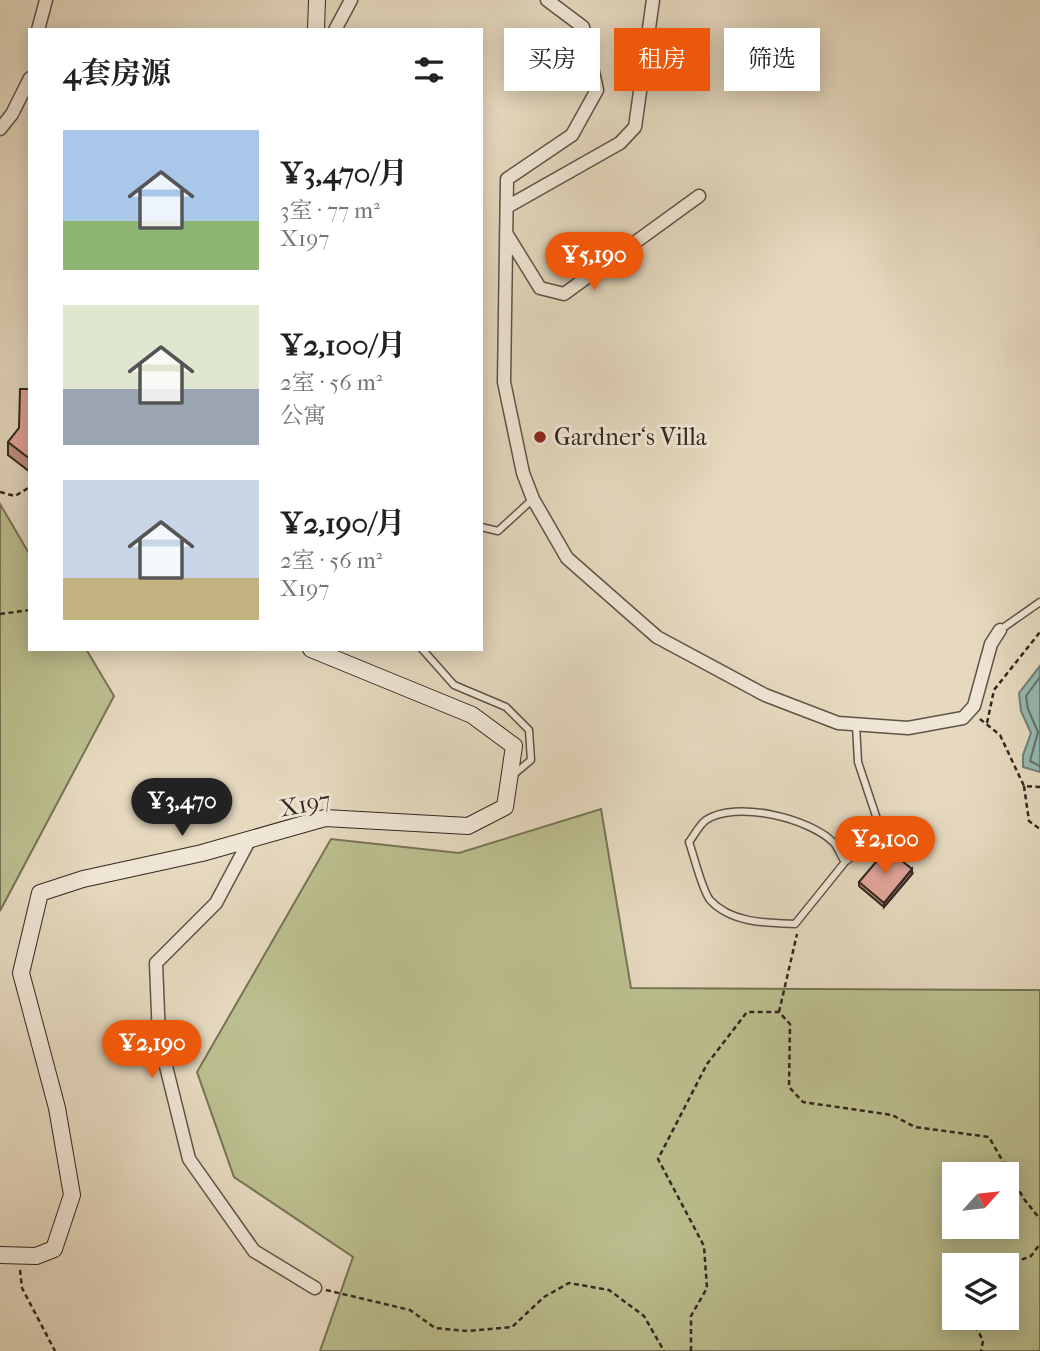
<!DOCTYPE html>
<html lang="zh">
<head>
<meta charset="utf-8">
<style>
  :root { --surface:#fff; --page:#f2f2f2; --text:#222; --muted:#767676; --accent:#ea580c }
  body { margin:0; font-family:"IM FELL French Canon","Noto Serif SC",serif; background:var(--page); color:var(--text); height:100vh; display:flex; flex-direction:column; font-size:26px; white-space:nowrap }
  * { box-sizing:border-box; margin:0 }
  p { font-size:23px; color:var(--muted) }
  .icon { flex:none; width:38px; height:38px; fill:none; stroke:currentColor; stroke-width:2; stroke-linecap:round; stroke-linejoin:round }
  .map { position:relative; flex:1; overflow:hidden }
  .panel { position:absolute; left:28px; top:28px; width:455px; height:623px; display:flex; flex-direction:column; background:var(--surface); border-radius:0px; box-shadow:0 4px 18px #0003 }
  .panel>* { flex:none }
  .hud { position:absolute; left:504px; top:28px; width:430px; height:63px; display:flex; gap:14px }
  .needle { width:46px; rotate:63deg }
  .buttons { position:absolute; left:942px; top:1162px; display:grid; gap:14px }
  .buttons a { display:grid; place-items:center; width:77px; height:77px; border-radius:0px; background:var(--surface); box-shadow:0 4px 18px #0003; font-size:35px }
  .price { position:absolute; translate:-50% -60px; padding:0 16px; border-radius:24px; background:var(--accent); color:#fff; font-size:23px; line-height:46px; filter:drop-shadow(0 2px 4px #0008) }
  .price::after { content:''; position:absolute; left:50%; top:42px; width:21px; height:16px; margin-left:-10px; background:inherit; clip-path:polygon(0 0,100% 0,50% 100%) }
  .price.active { background:#222; color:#fff }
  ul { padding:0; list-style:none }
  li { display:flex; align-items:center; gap:21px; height:175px; padding:0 35px }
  li span { display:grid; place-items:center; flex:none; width:196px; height:140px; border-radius:0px; color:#555 }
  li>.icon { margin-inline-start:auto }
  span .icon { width:84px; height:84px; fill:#fffc; stroke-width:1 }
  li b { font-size:30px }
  h2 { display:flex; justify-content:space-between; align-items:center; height:84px; padding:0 35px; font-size:30px }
  .chip { padding:0 24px; border-radius:0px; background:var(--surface); box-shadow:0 4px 18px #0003; font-size:24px; line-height:63px }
  .chip.active { background:var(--accent); color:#fff }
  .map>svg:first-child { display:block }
  .green { fill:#bbbe8e; stroke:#767356; stroke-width:2; fill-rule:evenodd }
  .water { fill:#96bab1; stroke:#6e8077; stroke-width:2 }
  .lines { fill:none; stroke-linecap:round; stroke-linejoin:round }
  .shore { stroke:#647168; stroke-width:2 }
  .lane-casing { stroke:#5e5447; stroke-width:9 }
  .street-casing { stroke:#5e5447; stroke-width:15 }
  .secondary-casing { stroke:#31281f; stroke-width:18 }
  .path { stroke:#31281f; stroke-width:2.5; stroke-dasharray:5 3.5; stroke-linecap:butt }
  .lane { stroke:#efe6d5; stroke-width:6 }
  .street { stroke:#efe6d5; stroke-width:12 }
  .secondary { stroke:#efe6d5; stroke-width:16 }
  .wall { fill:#c28e84; stroke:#31281f; stroke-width:2 }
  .shaded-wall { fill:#9e746c; stroke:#31281f; stroke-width:2 }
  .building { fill:#e2a59a; stroke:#31281f; stroke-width:2 }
  .poi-dot { fill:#8f2418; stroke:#efe6d5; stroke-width:2.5 }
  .labels { text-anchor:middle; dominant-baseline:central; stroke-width:6; stroke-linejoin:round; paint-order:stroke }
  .poi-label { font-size:24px; fill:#31281f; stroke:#efe6d5; text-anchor:start }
  .street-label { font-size:24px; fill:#31281f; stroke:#efe6d5 }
</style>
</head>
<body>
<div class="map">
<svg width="1040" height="1351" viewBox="0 0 1040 1351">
  <rect width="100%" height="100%" fill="#e6d9bf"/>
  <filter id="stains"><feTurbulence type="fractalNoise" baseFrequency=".00286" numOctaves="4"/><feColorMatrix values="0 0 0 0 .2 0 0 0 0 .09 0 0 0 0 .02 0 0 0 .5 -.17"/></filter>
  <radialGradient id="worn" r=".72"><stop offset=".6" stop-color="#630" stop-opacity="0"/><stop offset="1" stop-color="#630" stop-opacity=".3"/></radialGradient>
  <path class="green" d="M0,504L30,555V649H86L114,696L0,911Z
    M601,809L631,988L1040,990V1351H320L353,1257L234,1177L197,1072L331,839L459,853ZM954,1174H1006V1227H954ZM954,1265H1006V1318H954Z"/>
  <path class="water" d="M1040,666V772L1023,767V755L1031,733L1021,711L1019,693Z"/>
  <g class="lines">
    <path class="shore" d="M1040,677L1026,696L1028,709L1038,732L1030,761L1040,766"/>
    <g class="lane-casing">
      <path id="lane" d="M481,527L498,531L533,499
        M1000,630L1040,602
        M422,649L454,685L506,707L529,730L531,760L513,775
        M845,862C841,856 838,848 834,843C810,818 735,800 706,820C699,825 694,836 689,842C694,856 702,890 710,900C731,923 766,923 795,924L845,862L882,834L858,762L856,725"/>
    </g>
    <g class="street-casing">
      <path id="street" d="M547,0L583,27L597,90L572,135L507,179L504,382L523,473L533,499L567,558L657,637L765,695L838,723L908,728L963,718L974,706L991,644L1000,630
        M38,30L46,0
        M335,30L351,0
        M0,129L12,114L30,78
        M507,207L620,143L635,127L653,0
        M506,233L540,288L564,294L699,196
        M250,839L216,903L156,963L159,1038L189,1159L254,1251L315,1288"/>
    </g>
    <g class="secondary-casing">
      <path id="secondary" d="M316,30L317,0
        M0,1255L36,1256L54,1249L72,1195L57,1108L21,973L40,893L83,879L202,853L325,818L468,826L505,807L514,746L472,715L311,649"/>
    </g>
    <path class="path" d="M0,492L15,496L30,487
      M0,614L30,610
      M980,719L1000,735L1024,786L1040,787
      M987,723L994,690L1040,632
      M1024,786L1029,821L1040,829
      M779,1012L797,934
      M1006,1266L1031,1256L1040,1244
      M20,1270L22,1288L55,1351
      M326,1290L410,1310L435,1328L468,1331L512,1327L544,1297L569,1283L609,1290L644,1316L664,1351
      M972,1318L983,1341L981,1351
      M691,1351V1316L707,1288L704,1246L658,1159L707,1064L747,1012H779L790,1024L789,1087L803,1102L892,1115L915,1127L989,1137L1024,1199L1040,1219"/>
    <use href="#lane" class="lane"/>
    <use href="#street" class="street"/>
    <use href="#secondary" class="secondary"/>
  </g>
  <path class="wall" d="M30,389V472L8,455V442L19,428Z
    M912,874L884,907L859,886V882Z"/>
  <path class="shaded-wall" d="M912,869V874L884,907V903Z"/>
  <path class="building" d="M20,389H30V459L8,442L19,428Z
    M887,849L912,869L884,903L859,882Z"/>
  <circle class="poi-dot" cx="540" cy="437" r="7"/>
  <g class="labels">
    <g class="poi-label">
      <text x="554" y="437">Gardner‘s Villa</text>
    </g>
    <g class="street-label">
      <text transform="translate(305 804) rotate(-11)">X197</text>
    </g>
  </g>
  <rect width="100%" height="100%" filter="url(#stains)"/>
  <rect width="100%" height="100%" fill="url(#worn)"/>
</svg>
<div class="buttons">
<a><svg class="needle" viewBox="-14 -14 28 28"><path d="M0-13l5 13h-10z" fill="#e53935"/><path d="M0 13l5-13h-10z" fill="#767676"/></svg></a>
<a><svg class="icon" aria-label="layers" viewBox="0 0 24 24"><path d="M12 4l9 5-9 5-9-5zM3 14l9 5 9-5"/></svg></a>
</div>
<b class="price" style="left:594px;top:292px">¥5,190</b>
<b class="price active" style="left:182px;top:838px">¥3,470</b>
<b class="price" style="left:885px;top:876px">¥2,100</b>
<b class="price" style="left:152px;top:1080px">¥2,190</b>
<div class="hud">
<a class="chip">买房</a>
<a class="chip active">租房</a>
<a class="chip">筛选</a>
</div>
<section class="panel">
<h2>4套房源<svg class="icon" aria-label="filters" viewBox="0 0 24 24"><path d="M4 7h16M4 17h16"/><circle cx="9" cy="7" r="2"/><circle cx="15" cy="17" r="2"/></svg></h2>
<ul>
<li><span style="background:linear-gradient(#a9c7e8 65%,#8fb573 0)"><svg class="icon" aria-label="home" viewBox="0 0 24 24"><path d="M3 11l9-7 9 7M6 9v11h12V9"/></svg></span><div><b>¥3,470/月</b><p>3室 · 77 m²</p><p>X197</p></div></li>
<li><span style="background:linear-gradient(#dfe7d0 60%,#9aa5b1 0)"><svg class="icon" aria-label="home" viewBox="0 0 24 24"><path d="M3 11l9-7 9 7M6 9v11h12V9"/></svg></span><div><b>¥2,100/月</b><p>2室 · 56 m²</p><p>公寓</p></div></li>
<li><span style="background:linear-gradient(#c9d6e8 70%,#c2b280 0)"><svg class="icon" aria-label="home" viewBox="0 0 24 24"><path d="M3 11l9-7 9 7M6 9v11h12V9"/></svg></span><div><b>¥2,190/月</b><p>2室 · 56 m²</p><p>X197</p></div></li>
</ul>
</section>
</div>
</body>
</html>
